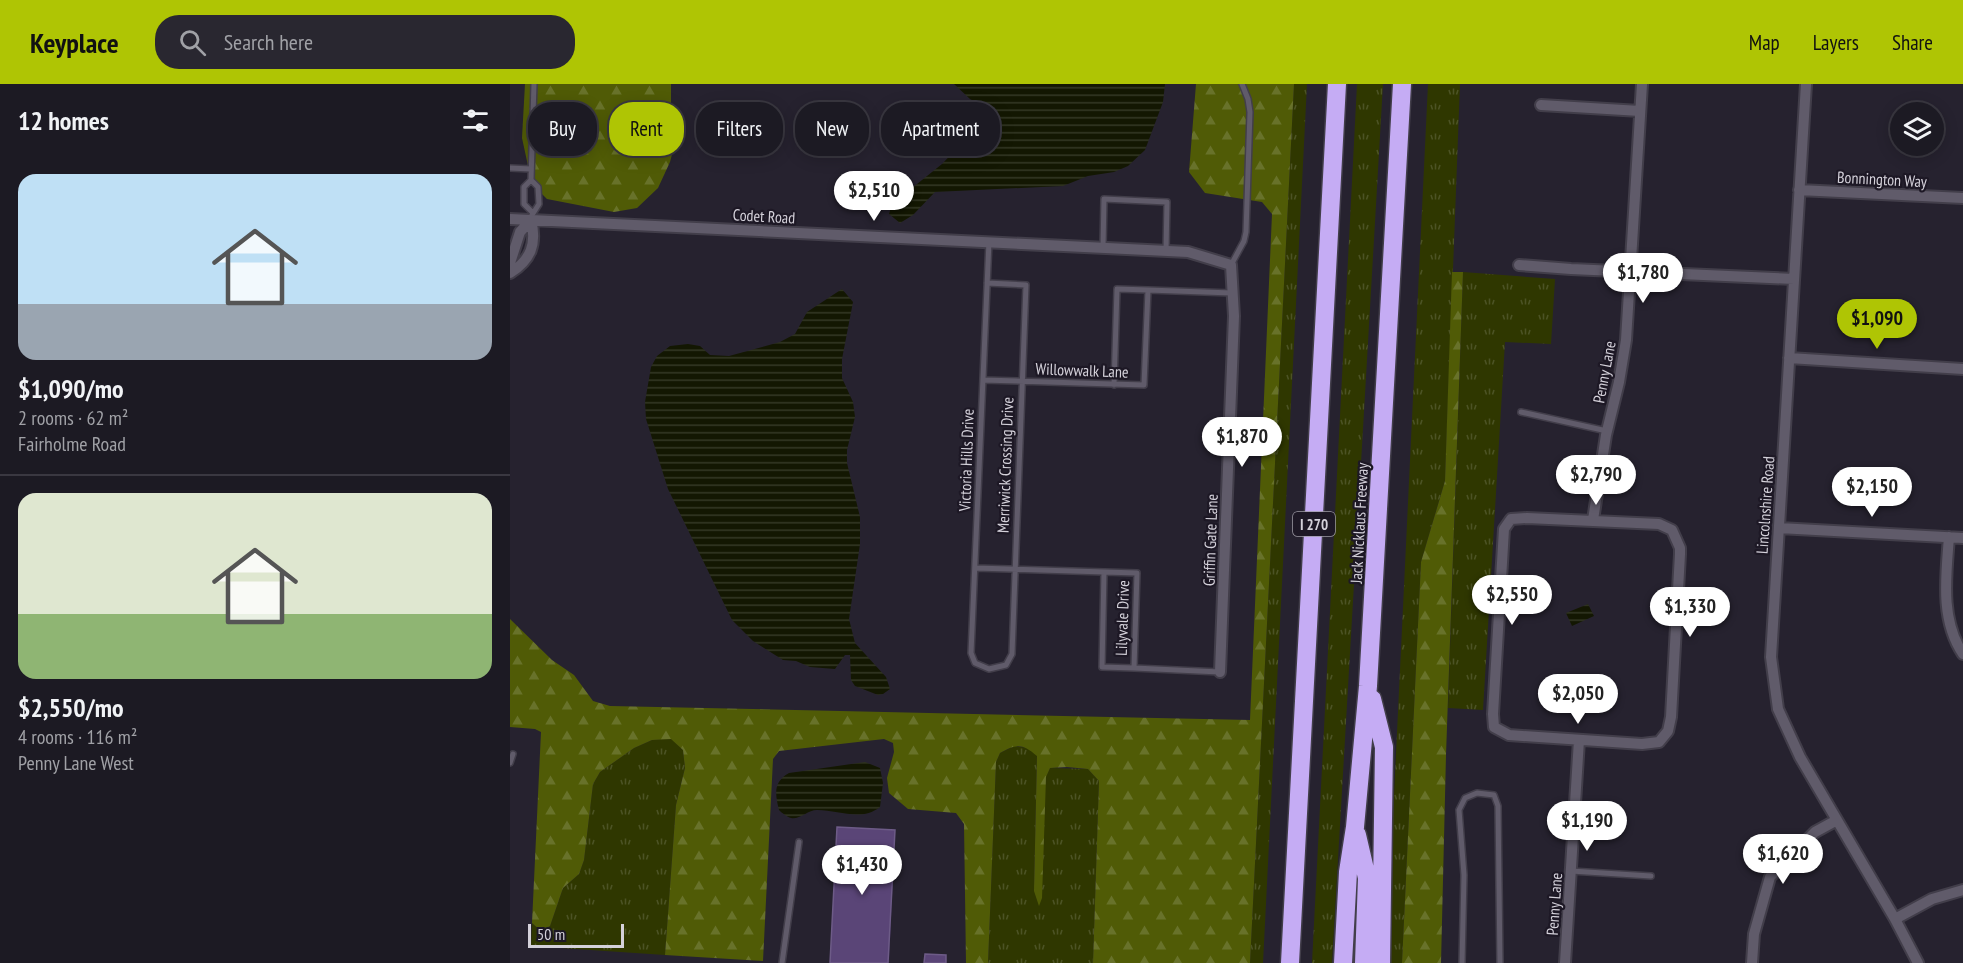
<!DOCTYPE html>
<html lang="en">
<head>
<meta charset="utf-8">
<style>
  :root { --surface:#1c1a23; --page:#292730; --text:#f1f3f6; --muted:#a0a1a6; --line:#3a3841; --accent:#afc504 }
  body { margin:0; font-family:"PT Sans Narrow",sans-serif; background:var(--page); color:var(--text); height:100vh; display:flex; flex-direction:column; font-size:22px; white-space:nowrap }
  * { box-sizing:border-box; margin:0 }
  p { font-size:20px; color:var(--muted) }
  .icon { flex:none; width:33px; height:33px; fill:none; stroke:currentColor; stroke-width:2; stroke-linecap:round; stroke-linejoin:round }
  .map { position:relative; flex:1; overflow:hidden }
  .drawer { display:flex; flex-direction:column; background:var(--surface); width:510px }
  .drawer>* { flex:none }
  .hud { position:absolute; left:18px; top:18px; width:570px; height:54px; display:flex; gap:12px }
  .controls { position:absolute; left:1380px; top:18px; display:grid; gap:12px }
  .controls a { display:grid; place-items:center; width:54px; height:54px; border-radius:50%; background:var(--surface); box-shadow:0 3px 15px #0003,0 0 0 2px var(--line); font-size:30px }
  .scale { position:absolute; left:18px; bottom:15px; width:96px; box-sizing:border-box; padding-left:6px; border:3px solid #d4d1da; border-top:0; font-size:16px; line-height:21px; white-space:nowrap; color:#d4d1da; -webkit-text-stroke:4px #1d1825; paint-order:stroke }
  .price { position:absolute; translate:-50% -51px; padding:0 14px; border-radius:21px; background:#fff; color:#222; font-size:20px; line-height:39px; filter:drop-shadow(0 2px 3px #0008) }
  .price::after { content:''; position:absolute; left:50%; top:36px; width:18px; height:14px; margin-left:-9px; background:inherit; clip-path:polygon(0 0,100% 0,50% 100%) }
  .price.active { background:var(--accent); color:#111 }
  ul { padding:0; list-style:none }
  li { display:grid; align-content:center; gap:12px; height:318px; padding:0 18px }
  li+li { border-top:2px solid var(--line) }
  li span { display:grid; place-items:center; height:186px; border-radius:18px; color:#555 }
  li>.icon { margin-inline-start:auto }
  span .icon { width:108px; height:108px; fill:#fffc; stroke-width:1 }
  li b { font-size:26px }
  h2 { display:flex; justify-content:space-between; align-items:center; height:72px; padding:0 18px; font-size:26px }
  .pill { padding:0 21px; border-radius:24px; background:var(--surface); box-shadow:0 3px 15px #0003,0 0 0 2px var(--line); font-size:21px; line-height:54px }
  .pill.active { background:var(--accent); color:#111 }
  header { display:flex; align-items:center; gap:36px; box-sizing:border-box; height:84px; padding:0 30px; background:var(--accent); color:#111 }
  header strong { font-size:28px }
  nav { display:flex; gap:33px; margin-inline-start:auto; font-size:21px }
  .search { width:420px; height:54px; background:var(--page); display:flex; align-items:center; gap:15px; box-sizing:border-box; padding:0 21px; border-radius:24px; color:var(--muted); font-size:22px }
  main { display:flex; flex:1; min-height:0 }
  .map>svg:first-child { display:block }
  .grass { fill:url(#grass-tufts) }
  .forest { fill:url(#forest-firs) }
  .water { fill:url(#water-rules) }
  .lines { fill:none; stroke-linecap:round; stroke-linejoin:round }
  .lane-casing { stroke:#423e4a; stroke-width:8 }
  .street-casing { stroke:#423e4a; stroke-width:14 }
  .highway-casing { stroke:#423e4a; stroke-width:21 }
  .lane { stroke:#605b6a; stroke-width:5 }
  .street { stroke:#605b6a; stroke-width:10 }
  .highway { stroke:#c5acf4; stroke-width:18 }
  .shaded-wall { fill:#36264e }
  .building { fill:#5a4577; stroke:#6d5b87; stroke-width:1.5 }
  .labels { text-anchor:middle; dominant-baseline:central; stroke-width:4.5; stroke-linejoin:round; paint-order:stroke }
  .shield { fill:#1d1825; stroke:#9d9aa4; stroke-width:1.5 }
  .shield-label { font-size:15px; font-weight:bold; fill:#d4d1da }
  .street-label { font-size:16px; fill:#d4d1da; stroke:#1d1825 }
</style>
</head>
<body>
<header>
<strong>Keyplace</strong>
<div class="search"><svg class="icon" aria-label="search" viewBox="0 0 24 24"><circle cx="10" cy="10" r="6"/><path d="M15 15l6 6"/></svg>Search here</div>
<nav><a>Map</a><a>Layers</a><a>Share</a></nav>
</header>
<main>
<section class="drawer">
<h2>12 homes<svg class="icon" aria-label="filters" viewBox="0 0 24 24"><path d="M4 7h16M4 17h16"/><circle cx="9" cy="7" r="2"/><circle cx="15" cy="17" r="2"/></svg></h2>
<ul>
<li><span style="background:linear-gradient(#bfe0f5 70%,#9aa5b1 0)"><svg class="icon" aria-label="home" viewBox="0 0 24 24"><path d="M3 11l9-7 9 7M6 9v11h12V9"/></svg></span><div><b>$1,090/mo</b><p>2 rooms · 62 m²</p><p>Fairholme Road</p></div></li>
<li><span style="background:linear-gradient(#dfe7d0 65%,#8fb573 0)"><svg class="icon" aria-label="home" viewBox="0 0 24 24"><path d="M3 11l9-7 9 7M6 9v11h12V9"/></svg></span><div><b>$2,550/mo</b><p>4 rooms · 116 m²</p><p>Penny Lane West</p></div></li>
</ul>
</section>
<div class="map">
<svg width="1453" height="879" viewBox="0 0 1453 879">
  <defs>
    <pattern id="grass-tufts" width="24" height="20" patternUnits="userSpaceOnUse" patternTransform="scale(1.5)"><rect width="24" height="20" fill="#2f3700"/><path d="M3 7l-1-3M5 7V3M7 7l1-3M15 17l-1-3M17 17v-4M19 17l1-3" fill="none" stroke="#4c5325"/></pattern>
    <pattern id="forest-firs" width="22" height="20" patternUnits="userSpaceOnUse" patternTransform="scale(1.5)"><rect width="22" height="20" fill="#505b06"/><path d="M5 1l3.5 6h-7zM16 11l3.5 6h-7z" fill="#68722a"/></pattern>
    <pattern id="water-rules" width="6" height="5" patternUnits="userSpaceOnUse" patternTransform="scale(1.5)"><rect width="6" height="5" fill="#131702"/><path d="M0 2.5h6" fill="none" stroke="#343826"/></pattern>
  </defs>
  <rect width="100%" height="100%" fill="#26222f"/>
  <path class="grass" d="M784,0H797L753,879H740Z
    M847,0H873L822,879H802Z
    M918,0H950L935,397L911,478L892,879H876Z
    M953,188L1045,195L1041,260L995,258L973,626L938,624Z
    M161,654L173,666L175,684L166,721L155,871L21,862L22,839L31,847L40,842L53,804L69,790L74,776L83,700L90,688L124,664L142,656Z
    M504,662L518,664L527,671L524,807L536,692L540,684L578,685L589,697L583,879H478L486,678L490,669Z"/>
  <path class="forest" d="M15,0H161V23L166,55L160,78L148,104L127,124L104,128L37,115L22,100L12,54Z
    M686,0H784L740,879H583L589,697L578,685L557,683L540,684L536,693L532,814L529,822L524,807L527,672C512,659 506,660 490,669L486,678L478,879H456L454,740L446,729L398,725L379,709L377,694L384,668L383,659L374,655L269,667L263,675L253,877L155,871L166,721L175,684L173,666L161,655L142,656L124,664L90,688L83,700L74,776L69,790L53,804L40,842L31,847L22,839L31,648L25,645L0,643V535L42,576L64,591L83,617L100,622L740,636L762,130L752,118L695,109L679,88Z
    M942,188H953L936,671L931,879H892L911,478L935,397Z"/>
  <path class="water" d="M444,0H655L653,18L635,66L618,82L604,88L578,92L553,102L425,108L403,131L390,139L379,130L382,120L432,80L456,55L475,23L460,15Z
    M332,205L343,218L332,275V294L343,318L345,333L337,366V379L350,433V460L339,535L345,559L376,593L380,605L373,610L368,611L345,602L341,596L340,571H335L325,585L300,583L286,577L273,576L243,557L222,536L158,405L136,335L135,318L141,283L147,272L160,262L178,260L190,262L200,271L219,272L270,258L285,250L297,228Z
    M1078,520L1084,532L1062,542L1056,529Z
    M355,678L370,684L373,699L370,723C351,738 329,726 307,726C298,726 289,736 281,734C277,733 272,729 269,726C265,710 263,698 279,689Z"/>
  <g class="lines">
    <g class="lane-casing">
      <path id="lane" d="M0,84L21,85
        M21,96L28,103L29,120L22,131
        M22,128L14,120V103L21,96L24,0
        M593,163L594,115L657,118L656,167
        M721,181L734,157L736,148L740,28L738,15L732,0
        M477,199L516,201L502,570L496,581L479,585L465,579L461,569L479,157
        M473,296L634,301L638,206L722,209
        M604,301L607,205L638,206
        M1011,328L1097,347
        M465,484L627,489L624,584L710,588
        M594,488L592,583L624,584
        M0,679L3,670
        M1061,787L1141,792
        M272,879L289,758
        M952,879L954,791L949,726L955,714L967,709L984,711L988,722L990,879"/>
    </g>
    <g class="street-casing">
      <path id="street" d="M1296,0L1261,573L1268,625L1290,673L1385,835L1408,879
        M1031,21L1130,27
        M1289,106L1453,114
        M0,135L678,168L721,181L724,232L710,588
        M0,179L10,148L21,136C27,160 21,176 0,189
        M1009,181L1061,185L1284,195
        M1279,274L1453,285
        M1017,434L1149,440L1162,446L1170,464V470L1161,633L1158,647L1149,658L1132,660L999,651L984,643L983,630L994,445L1001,435Z
        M1083,436L1096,351L1109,298L1116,256L1132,0
        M1269,444L1453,454
        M1439,453C1436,492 1430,536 1453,570
        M1385,835L1422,815L1453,806
        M1055,879L1069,656
        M1242,879L1244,850L1260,793L1305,748L1327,736"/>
    </g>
    <g class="highway-casing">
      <path id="highway" d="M862,615L874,663L871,879
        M847,751L857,794L854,879
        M780,879L827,0
        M833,879L838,788L845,743L858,602L892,0"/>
    </g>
    <use href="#lane" class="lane"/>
    <use href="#street" class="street"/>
    <use href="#highway" class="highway"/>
  </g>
  <path class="shaded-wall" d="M385,746L379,879H378Z"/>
  <path class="building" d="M327,743L385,746L378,879H320Z
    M415,870L436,871V879H414Z"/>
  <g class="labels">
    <rect class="shield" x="783" y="428" width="42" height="24" rx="4.5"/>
    <g class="shield-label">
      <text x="804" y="440">I 270</text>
    </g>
    <g class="street-label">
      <text transform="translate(1372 95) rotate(3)">Bonnington Way</text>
      <text transform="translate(254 132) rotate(3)">Codet Road</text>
      <text transform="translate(572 286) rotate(2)">Willowwalk Lane</text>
      <text transform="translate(1094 288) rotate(-79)">Penny Lane</text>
      <text transform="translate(456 376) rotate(-88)">Victoria Hills Drive</text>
      <text transform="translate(495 381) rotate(-88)">Merriwick Crossing Drive</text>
      <text transform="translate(1255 421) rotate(-86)">Lincolnshire Road</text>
      <text transform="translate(849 439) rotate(-87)">Jack Nicklaus Freeway</text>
      <text transform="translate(700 456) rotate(-88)">Griffin Gate Lane</text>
      <text transform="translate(612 534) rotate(-88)">Lilyvale Drive</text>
      <text transform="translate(1044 820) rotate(-86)">Penny Lane</text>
    </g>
  </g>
</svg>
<div class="controls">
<a><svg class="icon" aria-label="layers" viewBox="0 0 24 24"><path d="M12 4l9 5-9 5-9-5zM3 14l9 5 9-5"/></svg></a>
</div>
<div class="scale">50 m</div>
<b class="price" style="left:364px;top:138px">$2,510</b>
<b class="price" style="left:1133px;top:220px">$1,780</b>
<b class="price active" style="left:1367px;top:266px">$1,090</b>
<b class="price" style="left:732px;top:384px">$1,870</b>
<b class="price" style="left:1086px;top:422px">$2,790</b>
<b class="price" style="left:1362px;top:434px">$2,150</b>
<b class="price" style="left:1002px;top:542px">$2,550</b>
<b class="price" style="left:1180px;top:554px">$1,330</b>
<b class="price" style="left:1068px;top:641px">$2,050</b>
<b class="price" style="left:1077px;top:768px">$1,190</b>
<b class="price" style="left:1273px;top:801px">$1,620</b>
<b class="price" style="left:352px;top:812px">$1,430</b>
<div class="hud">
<a class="pill">Buy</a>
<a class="pill active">Rent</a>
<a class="pill">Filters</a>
<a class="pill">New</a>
<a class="pill">Apartment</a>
</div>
</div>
</main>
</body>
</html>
